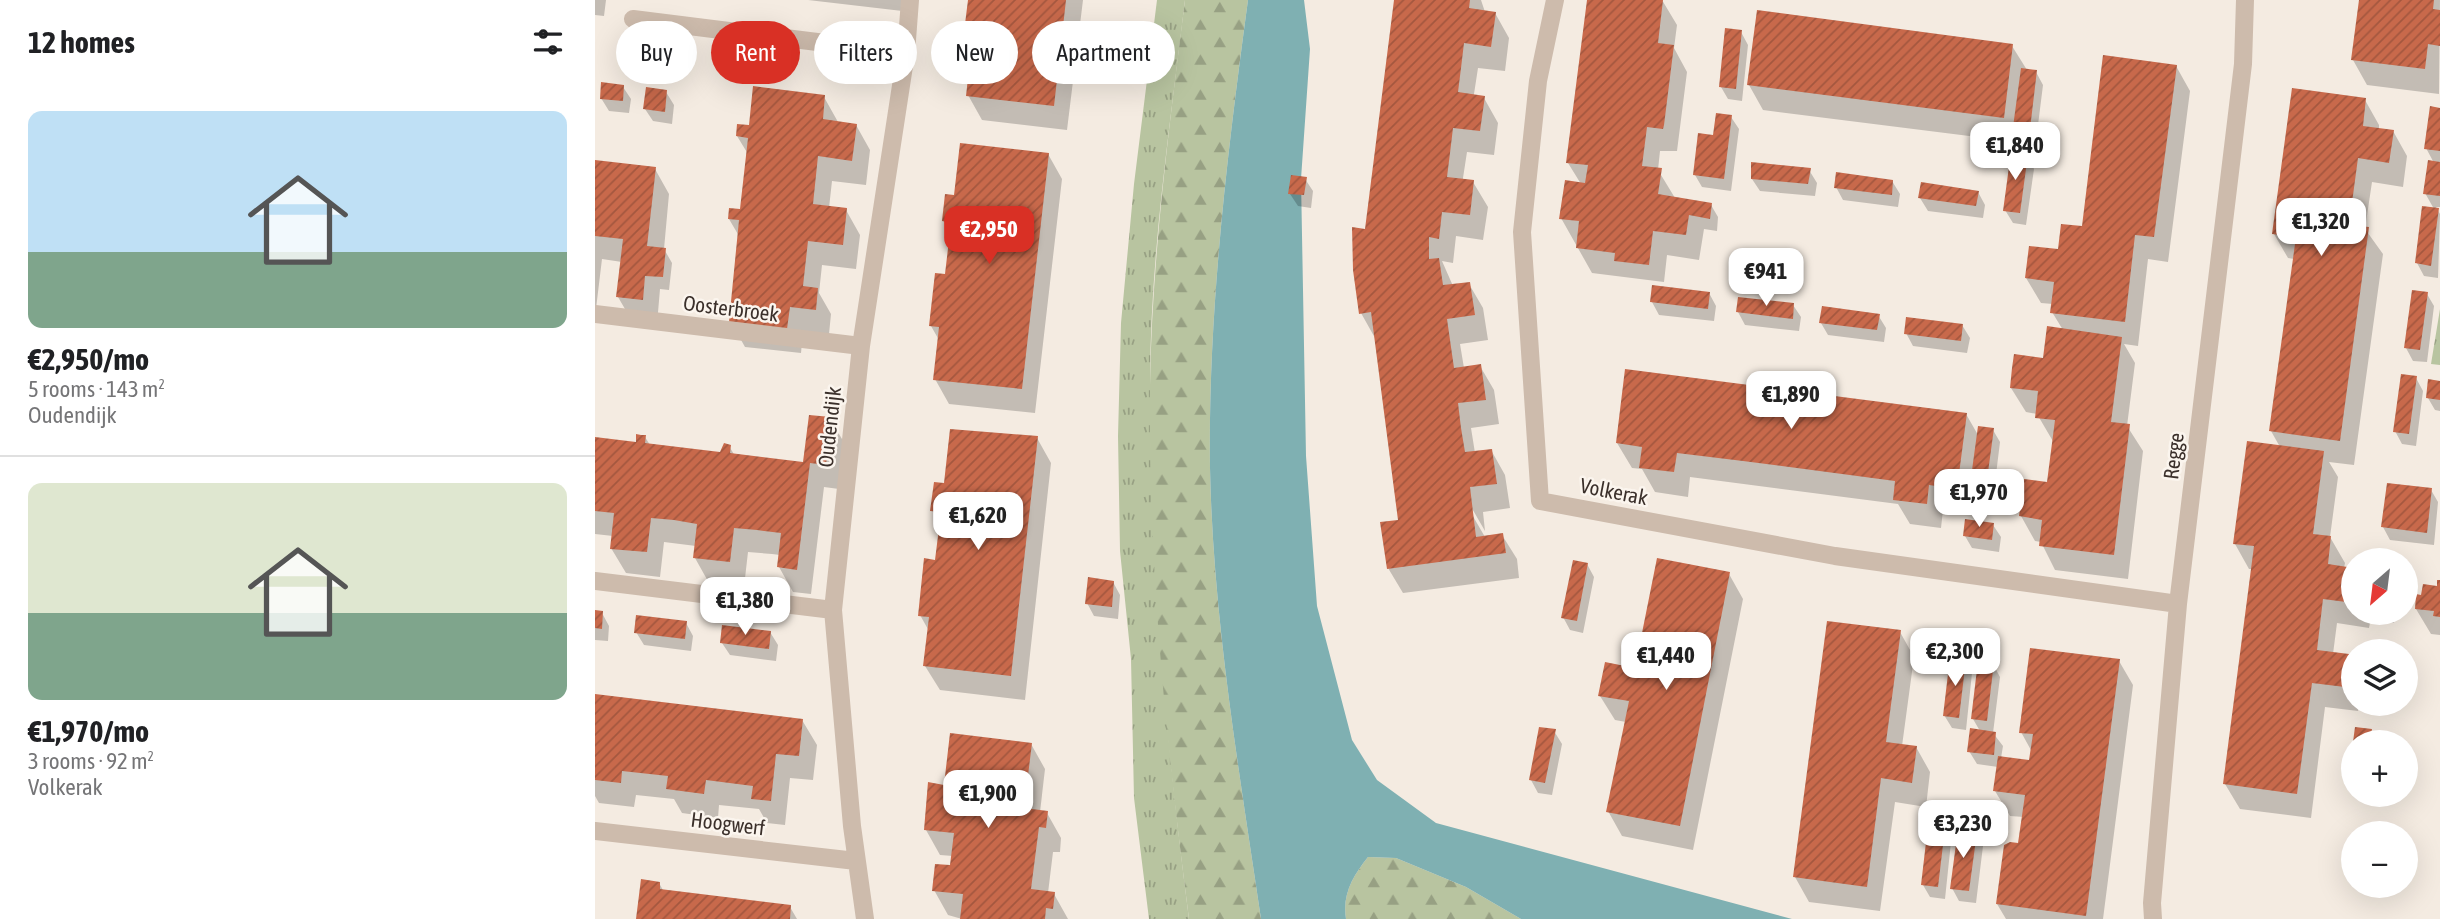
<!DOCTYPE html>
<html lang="en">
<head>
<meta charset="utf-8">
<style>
  :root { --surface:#fff; --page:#f2f2f2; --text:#202124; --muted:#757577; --line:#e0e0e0; --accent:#d93025 }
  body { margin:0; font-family:"Asap Condensed",sans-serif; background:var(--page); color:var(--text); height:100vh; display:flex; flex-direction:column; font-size:26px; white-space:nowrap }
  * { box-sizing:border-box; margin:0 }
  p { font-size:23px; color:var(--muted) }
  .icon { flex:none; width:38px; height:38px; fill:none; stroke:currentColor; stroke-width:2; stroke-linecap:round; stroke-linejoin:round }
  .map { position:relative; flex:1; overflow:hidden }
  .side { display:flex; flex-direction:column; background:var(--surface); width:595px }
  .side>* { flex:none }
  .hud { position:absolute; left:21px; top:21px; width:665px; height:63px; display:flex; gap:14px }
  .needle { width:46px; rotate:208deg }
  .tools { position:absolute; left:1746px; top:548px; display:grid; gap:14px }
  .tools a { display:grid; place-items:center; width:77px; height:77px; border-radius:50%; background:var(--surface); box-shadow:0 7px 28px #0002; font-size:35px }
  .price { position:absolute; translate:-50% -60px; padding:0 16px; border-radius:14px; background:#fff; color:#222; font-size:23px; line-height:46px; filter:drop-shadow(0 2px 4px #0008) }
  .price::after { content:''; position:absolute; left:50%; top:42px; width:21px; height:16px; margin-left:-10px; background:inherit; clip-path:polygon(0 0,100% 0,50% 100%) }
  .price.current { background:var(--accent); color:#fff }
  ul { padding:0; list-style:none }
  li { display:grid; align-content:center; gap:14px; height:371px; padding:0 28px }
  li+li { border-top:2px solid var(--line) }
  li span { display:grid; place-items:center; height:217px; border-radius:14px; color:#555 }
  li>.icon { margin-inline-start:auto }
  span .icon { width:126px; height:126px; fill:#fffc; stroke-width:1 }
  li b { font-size:30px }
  h2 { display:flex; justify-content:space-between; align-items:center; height:84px; padding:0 28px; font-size:30px }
  .chip { padding:0 24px; border-radius:32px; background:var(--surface); box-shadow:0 7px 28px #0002; font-size:24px; line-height:63px }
  .chip.current { background:var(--accent); color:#fff }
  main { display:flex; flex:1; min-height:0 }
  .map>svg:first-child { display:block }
  .grass { fill:url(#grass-tufts) }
  .forest { fill:url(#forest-firs) }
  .water { fill:#7fb0b2 }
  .shadow { fill:#0003 }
  .building { fill:url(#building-hatch) }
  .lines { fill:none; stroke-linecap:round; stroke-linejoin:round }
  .street { stroke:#cdbbac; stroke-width:18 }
  .labels { text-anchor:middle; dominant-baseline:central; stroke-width:5; stroke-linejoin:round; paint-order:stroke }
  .street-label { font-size:21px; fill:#3b302b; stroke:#fbf5ee }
</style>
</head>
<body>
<main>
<section class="side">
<h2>12 homes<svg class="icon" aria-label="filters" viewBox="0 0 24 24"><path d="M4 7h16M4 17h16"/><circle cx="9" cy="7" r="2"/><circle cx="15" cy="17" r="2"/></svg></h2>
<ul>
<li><span style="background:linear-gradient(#bfe0f5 65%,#7fa58c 0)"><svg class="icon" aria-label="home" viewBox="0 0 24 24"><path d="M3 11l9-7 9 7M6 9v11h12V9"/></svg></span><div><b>€2,950/mo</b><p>5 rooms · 143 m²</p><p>Oudendijk</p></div></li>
<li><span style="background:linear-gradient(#dfe7d0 60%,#7fa58c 0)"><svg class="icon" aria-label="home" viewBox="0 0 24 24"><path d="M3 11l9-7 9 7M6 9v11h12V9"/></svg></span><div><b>€1,970/mo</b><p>3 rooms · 92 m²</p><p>Volkerak</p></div></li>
</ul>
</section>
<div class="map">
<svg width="1845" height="919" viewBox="0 0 1845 919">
  <defs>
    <pattern id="grass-tufts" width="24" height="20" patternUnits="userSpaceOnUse" patternTransform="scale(1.75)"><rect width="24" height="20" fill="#b8c4a0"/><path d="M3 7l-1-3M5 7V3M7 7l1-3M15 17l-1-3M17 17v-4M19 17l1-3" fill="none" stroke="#97a083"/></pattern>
    <pattern id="forest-firs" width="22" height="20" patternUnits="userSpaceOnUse" patternTransform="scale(1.75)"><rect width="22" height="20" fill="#b8c4a0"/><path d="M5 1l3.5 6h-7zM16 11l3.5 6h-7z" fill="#97a083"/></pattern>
    <pattern id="building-hatch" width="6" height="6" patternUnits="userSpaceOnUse" patternTransform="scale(1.75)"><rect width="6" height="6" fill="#c8694b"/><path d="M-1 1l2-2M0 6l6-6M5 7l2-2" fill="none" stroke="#a4573f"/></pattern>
  </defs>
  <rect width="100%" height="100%" fill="#f4ebe1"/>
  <path class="grass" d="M562,0H590C575,127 555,257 555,385C556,564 571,742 594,919H554L539,798L536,659L525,551L523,436L526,323L539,184Z
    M1845,309V365L1836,364Z"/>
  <path class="forest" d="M590,0H653C632,155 613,312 615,468C618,619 644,770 666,919H594C571,742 553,564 555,385C557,256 574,128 590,0Z
    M773,857L801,858L871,887L926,919H751C747,894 758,876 773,857Z"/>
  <path class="water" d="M653,0H709L715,49L706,179L711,456L722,606L757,740L782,780L841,823L1197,919H926L871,887L801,858L773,857C758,876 747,894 751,919H666C644,770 618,619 615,468C613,312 632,155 653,0Z"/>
  <path class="shadow" d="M0,0H11L9,16L0,15Z
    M213,0H317L316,12Z
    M375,0H488L472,130L387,120L373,95L377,53L370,39Z
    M801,0H886L890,12L900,13L914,38L910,71L883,68L879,94V96L889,98L903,123L899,155L872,152L868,178V181L878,182L893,207L888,240L861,236L858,263L847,261L858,286L874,284L888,308L893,340L865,344L869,368L885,366L899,390L904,424L876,428L880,453L896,450L910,475L915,508L888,512L890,531L875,505L872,506L890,537L907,535L922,559L924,578L808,593L793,568L805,522L780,338L766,313L771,231Z
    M994,0H1067L1082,25L1079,48L1092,72L1082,151H1065L1063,170L1080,198L1116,205L1123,217L1122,231L1109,229L1104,260L1072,255L1069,282L997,273L966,218L986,184L973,163Z
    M1765,0H1845L1844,94L1772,85L1758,60Z
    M1146,32L1153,45L1147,101L1133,99L1126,87Z
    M1417,46L1432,70L1441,72L1448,85L1441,141L1427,139L1424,133L1422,142L1168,110L1154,85Z
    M1581,66L1595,91L1573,262L1553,259L1543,346L1529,344L1540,363L1532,426L1548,451L1533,579L1460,570L1446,542L1440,541L1426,516L1454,484L1459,443L1442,414L1431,412L1416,388L1449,360L1468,330L1457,312L1458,304L1446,303L1431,278L1488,228Z
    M28,87L36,99L34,113L14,111L6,98Z
    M71,92L79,105L77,124L58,121L50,109Z
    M229,97L243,122L261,125L275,150L271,185L237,181L234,208L251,210L265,235L261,269L227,265L224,293L236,314L234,334L208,332L206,353L150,347L136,322L144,236L134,219L147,211L153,154L142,136L155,127Z
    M1770,100L1784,125V130L1798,131L1812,156L1808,187L1777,182L1770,229L1788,254L1759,465L1734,462L1743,477L1735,537L1750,563L1749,568L1759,569V612H1777L1774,628L1742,623L1738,654L1753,656L1759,666V704H1764L1763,711L1730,707L1716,818L1645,809L1630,784L1658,569H1654L1640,544L1685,447L1676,431L1699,259L1693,258L1679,234Z
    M1845,109V207H1841L1845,214L1843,278L1829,276L1822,263L1839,209L1830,193L1839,163L1831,148Z
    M1136,117L1144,129L1136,191L1107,187L1100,175L1119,137Z
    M453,154L467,179L440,413L354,404L340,379L344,340L336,326L352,276L356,234L349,221L361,197Z
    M1432,156L1439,169L1431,225L1418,223L1410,210Z
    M0,162L60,169L74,194L69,249L77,263L74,290L65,289L62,324L37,321L23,297L27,262L7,259L0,317Z
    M1214,170L1222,183L1220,196L1165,191L1157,179Z
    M710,179L718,191L716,208L703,206L695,194Z
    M1297,181L1305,194L1303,207L1248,200L1241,187Z
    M1383,192L1390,205L1388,218L1333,211L1325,198Z
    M1114,293L1121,306L1119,321L1064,315L1057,302Z
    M1832,294L1839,306L1832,362L1818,361L1811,348Z
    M1198,305L1206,317L1204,331L1150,325L1143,312Z
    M1283,315L1291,328L1289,342L1233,335L1226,323Z
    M1367,325L1375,338L1372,353L1318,346L1311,333Z
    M1821,378L1828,391L1821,446L1807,444L1800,431Z
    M1845,383V411L1840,410L1833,398Z
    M1371,414L1383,435L1398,430L1405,442L1398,499L1385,497L1379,488L1376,513L1348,510L1346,528L1315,524L1303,504L1095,477L1093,497L1060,492L1047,469L1037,468L1022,443Z
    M235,419L250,444L244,489L229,487L216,594L198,592L184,567L185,555L177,554L153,552L149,587L114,583L100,558L101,546L69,542L65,577L31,573L16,548L18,536L0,534V439L43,444L50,437L55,445L126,454L134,446L140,456L210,464Z
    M442,438L456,463L430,700L345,690L330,666L334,631L325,615L342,562L346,526L337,510L351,485Z
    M1836,490L1843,502L1839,545L1795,540L1788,527Z
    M1398,525L1406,537L1404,552L1377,548L1370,536Z
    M992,564L999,577L988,633L975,630L968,617Z
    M1134,574L1148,599L1098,850L1027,836L1013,811L1031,722L1020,720L1005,696L1042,670Z
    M518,582L525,595L523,619L499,616L492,603Z
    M1845,582V635L1836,634L1821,609L1828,597L1843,588Z
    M0,612L7,613L14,626L13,641L0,640Z
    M1800,612L1799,623L1788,621L1782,612Z
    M91,623L98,636L96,651L49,645L41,632Z
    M175,632L183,645L181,661L135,655L127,643Z
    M1305,632L1319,657L1307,746L1321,747L1335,772L1331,807L1300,802L1285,911L1214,902L1200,877Z
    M1370,661L1377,673L1371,730L1357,728L1349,715Z
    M1524,661L1538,685L1508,919H1411L1402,904L1425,845L1429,817L1415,816L1400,791L1403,767L1382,764L1374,751L1385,731L1378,719L1398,664L1405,677L1398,733L1408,746L1406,758L1436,762L1437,752L1426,732Z
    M0,696L207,720L222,745L218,780L195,778L190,825L172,823L164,809L124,805L123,818L87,813L79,799L41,795L39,807L4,803L0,796Z
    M1776,730L1782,742H1760Z
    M959,731L967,744L957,795L943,793L936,780Z
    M436,744L450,769L445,812L452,813L466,838L465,852H458L453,893L459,894L473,919H367L353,915L339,890L357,867L358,856L345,855L331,830L350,787Z
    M1760,794H1776L1775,800L1762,797Z
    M1349,829L1356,842L1350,899L1335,897L1328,885Z
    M1381,833L1388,846L1381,903L1364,901L1357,888Z
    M64,883L69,892L195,907L202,919H43Z"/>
  <path class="building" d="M373,0H471L459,106L371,96L377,42L368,40Z
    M799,0H875L874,8L901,12L896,47L869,43L866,68L863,92L890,96L885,131L858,128L855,153L852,177L879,180L875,215L847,212L844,239L834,237V259L844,258L848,285L875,282L880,315L852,319L859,368L886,364L891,400L863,403L866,428L870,452L897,449L902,484L875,487L881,537L908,533L911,553L792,569L785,522L803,520L776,312L764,314L758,270L757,227L770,229Z
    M992,0H1068L1063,43L1079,45L1069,125L1068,129L1052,127L1047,166L1067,168L1063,194L1117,203L1115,219L1094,215L1091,235L1058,231L1054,265L1019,261L1020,253L981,248L984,221L964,219L970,180L990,183L993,165L971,163Z
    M1764,0H1839L1838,9L1845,10V46L1833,44L1830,69L1756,60Z
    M1162,10L1418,44L1409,118L1152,85Z
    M1130,28L1147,30L1141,89L1124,87Z
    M1508,55L1582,65L1559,237L1540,235L1530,322L1455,313L1459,282L1430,278L1434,246L1463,249L1466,224L1487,226Z
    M1426,68L1442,70L1435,129L1418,127Z
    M6,82L29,85L28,101L5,99Z
    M158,86L230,95L228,119L262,124L257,161L223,156L218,204L252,208L248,245L213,241L208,286L223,288L221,310L195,307L192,329L134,322L144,220L133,219L134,208L145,209L153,138L141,136L142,124L154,125Z
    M51,87L72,90L70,112L48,109Z
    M1697,88L1771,98L1768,126L1799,130L1794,163L1763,158L1754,225L1774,227L1745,441L1674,431L1701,237L1677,234Z
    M1835,106L1845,108V151L1829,149Z
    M1121,113L1137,115L1129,179L1098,175L1103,133L1118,135Z
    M365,143L454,153L427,389L338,380L344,327L334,326L340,273L350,274L356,223L347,221L350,194L359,195Z
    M1416,152L1433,154L1425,213L1408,211Z
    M0,160L61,167L52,246L71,248L68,277L50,276L48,300L21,297L28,239L0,236Z
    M1833,160L1845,162V196L1828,194Z
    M1156,162L1216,168L1213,184L1156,179Z
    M1241,172L1298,180L1297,195L1239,188Z
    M696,175L712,177L709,195L693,194Z
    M1326,182L1384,191L1381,206L1323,198Z
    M1827,206L1844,208L1836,266L1820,263Z
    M1057,285L1115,292L1113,309L1055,302Z
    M1817,290L1833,292L1825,350L1809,348Z
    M1143,297L1199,303L1198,319L1141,312Z
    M1227,306L1285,314L1282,330L1224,323Z
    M1311,317L1368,324L1366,341L1309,334Z
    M1452,326L1527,337L1516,422L1535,424L1519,555L1444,546L1447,520L1424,516L1429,479L1452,482L1460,420L1440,418L1443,391L1415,388L1417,368L1419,354L1448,358Z
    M1030,369L1372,413L1362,489L1334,485L1332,504L1298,500L1300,481L1148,461L1082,453L1079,472L1044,468L1047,447L1021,443Z
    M1806,374L1822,376L1814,434L1798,432Z
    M1833,379L1845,381V400L1831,398Z
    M214,415L236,417L231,465L215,463L202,570L182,567L186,533L162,530L139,528L135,562L98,558L102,524L79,520L56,518L52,552L15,549L19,513L0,511V437L41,442V434L46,435H51L50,443L125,452L129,443L136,445L135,453L208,462Z
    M1383,426L1399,428L1391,487L1375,485Z
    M355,429L443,436L416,676L328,666L334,617L323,616L329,558L340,560L346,512L335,511L339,482L349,483Z
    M1652,441L1729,451L1718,534L1736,536L1733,564L1759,568V603L1728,599L1722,650L1754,654L1750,687L1717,683L1702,794L1628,784L1659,546L1638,544Z
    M1792,483L1837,488L1832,533L1786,527Z
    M1370,519L1399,523L1397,540L1368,536Z
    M1062,558L1135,572L1085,826L1011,812L1034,701L1003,696L1010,662L1040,668Z
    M978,560L993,563L982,621L966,618Z
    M493,577L519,581L517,607L490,604Z
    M1842,580H1845V617L1838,616L1839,611L1820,609L1821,594L1826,595L1828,584L1842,586Z
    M0,610L8,611L7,629L0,628Z
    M41,615L92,621L90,639L39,633Z
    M1232,621L1306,630L1291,742L1322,746L1317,783L1286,778L1272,887L1198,877Z
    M127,625L176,631L174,649L125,643Z
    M1435,648L1525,659L1491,916L1401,904L1409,845L1415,842L1423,843L1430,795L1398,791L1403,756L1434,760L1438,734L1424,733Z
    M1355,657L1371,659L1364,718L1348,716Z
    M1383,661L1399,662L1392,721L1376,719Z
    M0,694L208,719L204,756L181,754L176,801L156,799L158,786L111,780L109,794L71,789L73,776L27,771L26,783L0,780Z
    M944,727L961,729L950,783L934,780Z
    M1760,727L1777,729L1775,742H1758Z
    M1375,728L1401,732L1399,755L1372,752Z
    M355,733L437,743L429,808L453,811L451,828L444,827L436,889L460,892L458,909L451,908L450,919H365L368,894L337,891L340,864L355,865L359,833L329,830L333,782L349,785Z
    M1757,750H1759V786L1753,785Z
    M1333,825L1350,828L1343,887L1326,885Z
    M1363,829L1382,832L1374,891L1355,889Z
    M46,879L65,882V889L196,905L195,919H41Z"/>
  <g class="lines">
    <path class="street" d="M960,0L943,81L927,232L945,501L1240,556L1583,604
      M38,19L311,53
      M0,314L266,346
      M0,581L238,610
      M0,831L261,861
      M270,919L257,826L238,610L266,346L311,53L315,0
      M1558,919L1557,903L1583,604L1648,64L1650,0"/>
  </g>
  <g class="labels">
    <g class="street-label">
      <text transform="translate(136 308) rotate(7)">Oosterbroek</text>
      <text transform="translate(234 427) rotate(-84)">Oudendijk</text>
      <text transform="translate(1578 456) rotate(-83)">Regge</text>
      <text transform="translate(1019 491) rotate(11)">Volkerak</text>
      <text transform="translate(133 823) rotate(7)">Hoogwerf</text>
    </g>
  </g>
</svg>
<div class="tools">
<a><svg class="needle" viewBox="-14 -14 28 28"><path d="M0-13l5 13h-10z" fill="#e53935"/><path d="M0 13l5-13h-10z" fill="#757577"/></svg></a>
<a><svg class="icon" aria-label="layers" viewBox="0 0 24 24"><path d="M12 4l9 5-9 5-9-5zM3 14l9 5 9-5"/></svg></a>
<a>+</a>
<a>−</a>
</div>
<b class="price" style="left:1420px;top:182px">€1,840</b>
<b class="price" style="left:1726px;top:258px">€1,320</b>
<b class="price current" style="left:394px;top:266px">€2,950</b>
<b class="price" style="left:1171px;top:308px">€941</b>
<b class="price" style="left:1196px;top:431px">€1,890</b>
<b class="price" style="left:1384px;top:529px">€1,970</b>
<b class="price" style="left:383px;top:552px">€1,620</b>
<b class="price" style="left:150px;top:637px">€1,380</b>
<b class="price" style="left:1360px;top:688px">€2,300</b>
<b class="price" style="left:1071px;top:692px">€1,440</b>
<b class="price" style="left:393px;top:830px">€1,900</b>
<b class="price" style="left:1368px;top:860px">€3,230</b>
<div class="hud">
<a class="chip">Buy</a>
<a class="chip current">Rent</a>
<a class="chip">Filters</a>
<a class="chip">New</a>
<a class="chip">Apartment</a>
</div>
</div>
</main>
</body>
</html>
